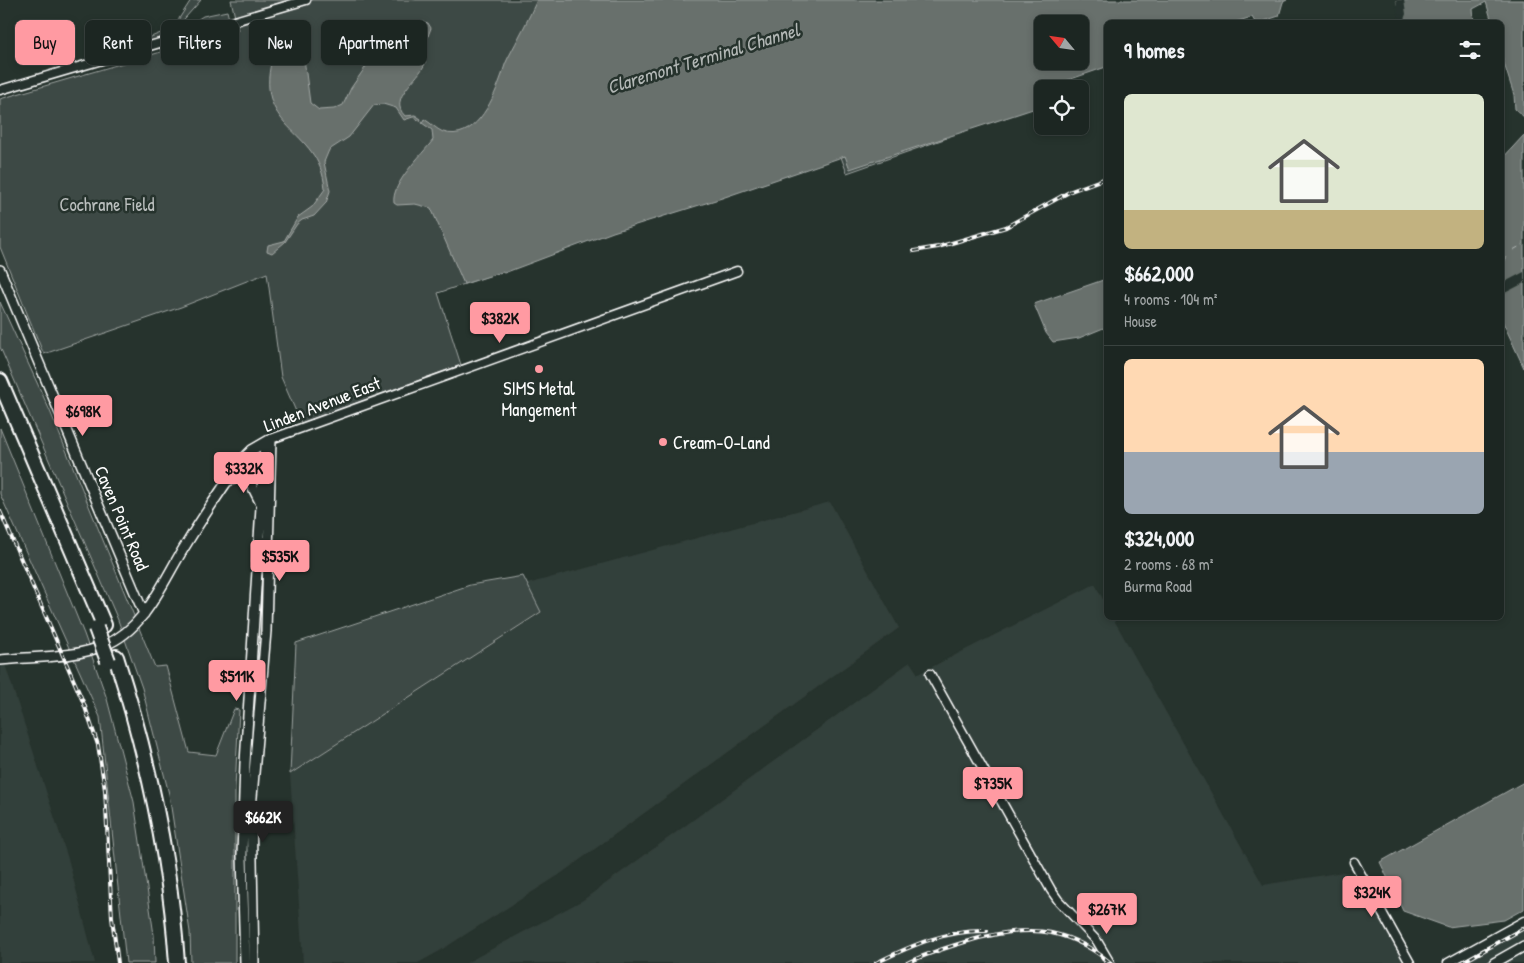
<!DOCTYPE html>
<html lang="en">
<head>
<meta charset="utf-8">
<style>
  :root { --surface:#1c2622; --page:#252e2a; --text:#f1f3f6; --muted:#a0a5a5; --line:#3a4340; --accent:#ff9aa2 }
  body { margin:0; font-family:"Patrick Hand",sans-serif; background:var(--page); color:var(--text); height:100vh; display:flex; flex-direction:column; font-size:19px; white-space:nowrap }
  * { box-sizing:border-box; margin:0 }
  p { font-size:16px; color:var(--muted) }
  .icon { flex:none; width:28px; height:28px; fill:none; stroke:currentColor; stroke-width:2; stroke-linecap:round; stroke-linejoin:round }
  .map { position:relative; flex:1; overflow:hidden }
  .sheet { position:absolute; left:1104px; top:20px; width:400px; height:600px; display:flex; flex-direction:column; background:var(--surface); border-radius:8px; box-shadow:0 2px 8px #0003,0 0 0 1px var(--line) }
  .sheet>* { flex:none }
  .hud { position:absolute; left:15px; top:20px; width:475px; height:45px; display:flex; gap:10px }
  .needle { width:32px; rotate:299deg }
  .tools { position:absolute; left:1034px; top:15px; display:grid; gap:10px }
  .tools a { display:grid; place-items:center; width:55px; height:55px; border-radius:8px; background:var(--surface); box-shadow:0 2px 8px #0003,0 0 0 1px var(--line); font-size:25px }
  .price { position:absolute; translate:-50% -42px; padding:0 11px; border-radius:5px; background:var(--accent); color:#111; font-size:16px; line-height:32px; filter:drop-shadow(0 1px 2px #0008) }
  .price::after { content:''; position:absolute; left:50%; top:30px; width:15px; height:11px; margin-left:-8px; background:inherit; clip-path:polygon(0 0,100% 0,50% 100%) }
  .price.active { background:#222; color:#fff }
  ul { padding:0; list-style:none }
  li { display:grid; align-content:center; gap:10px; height:265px; padding:0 20px }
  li+li { border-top:1px solid var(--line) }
  li span { display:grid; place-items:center; height:155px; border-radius:8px; color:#555 }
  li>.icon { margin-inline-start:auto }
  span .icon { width:90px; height:90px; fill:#fffc; stroke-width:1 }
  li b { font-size:21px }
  h2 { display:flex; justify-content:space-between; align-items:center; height:60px; padding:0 20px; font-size:21px }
  .chip { padding:0 18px; border-radius:8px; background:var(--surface); box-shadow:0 2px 8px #0003,0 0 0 1px var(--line); font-size:18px; line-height:45px }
  .chip.active { background:var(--accent); color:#111 }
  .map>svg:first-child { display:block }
  .built { fill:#333f3a }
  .green { fill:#3e4944; stroke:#9ea4a2 }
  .water { fill:#67706c; stroke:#a4a9a7; fill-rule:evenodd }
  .pier { fill:#26332d }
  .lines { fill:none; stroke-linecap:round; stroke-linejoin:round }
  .ferry { stroke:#b3b8b6; stroke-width:1; stroke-dasharray:6 5; stroke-linecap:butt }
  .minor-casing { stroke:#fff; stroke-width:11 }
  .tertiary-casing { stroke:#fff; stroke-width:12 }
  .motorway-casing { stroke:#fff; stroke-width:18 }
  .minor { stroke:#26332d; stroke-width:8 }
  .tertiary { stroke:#26332d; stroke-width:9 }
  .motorway { stroke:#26332d; stroke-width:14 }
  .rail-casing { stroke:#fff; stroke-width:4 }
  .rail { stroke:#26332d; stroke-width:2; stroke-dasharray:5.5; stroke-linecap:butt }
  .motorway-bridge-casing { stroke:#fff; stroke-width:18; stroke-linecap:butt }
  .motorway-bridge { stroke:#26332d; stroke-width:14 }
  .poi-dot { fill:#ff9aa2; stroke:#26332d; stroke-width:2 }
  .labels { text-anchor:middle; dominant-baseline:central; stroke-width:5; stroke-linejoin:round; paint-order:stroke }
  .park-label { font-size:18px; fill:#bbbfbe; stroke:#26332d }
  .poi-label { font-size:18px; fill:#fff; stroke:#26332d }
  .street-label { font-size:18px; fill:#fff; stroke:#26332d }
  .water-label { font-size:19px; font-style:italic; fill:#b3b8b6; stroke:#26332d }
</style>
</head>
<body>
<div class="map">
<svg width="1524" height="963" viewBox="0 0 1524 963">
  <rect width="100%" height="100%" fill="#26332d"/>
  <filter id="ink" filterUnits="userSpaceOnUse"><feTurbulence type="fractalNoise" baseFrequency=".02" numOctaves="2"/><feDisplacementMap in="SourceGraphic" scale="10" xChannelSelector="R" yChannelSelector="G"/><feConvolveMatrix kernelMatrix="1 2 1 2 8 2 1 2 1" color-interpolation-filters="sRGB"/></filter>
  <g filter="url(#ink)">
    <path class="built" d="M830,502L899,628L559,875L438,952L418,963H303L290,774L541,613L527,584Z
      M1095,584L1106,605V618H1113L1263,885L1343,872L1352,873L1359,880L1405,963H466L583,900L910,662L918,674Z
      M0,657L3,658L69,862L95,963H0Z
      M1524,917V963H1442Z"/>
    <path class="green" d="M191,0H201L170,35L147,42L146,39L173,28Z
      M231,0H617L503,271L438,293L461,365L301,423L281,377L267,273L181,307L44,354L42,350L0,247V99L161,52L160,48L238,30Z
      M227,11L229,19L183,32V29L203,16Z
      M947,138L847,173L841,157L845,156Z
      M0,302L50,411L155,667L166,666L189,752L216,755L234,709L239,710L235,788V963H191L190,932L169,794L142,688L118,620L0,347Z
      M0,428L84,634L107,699L134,802L154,935L155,963H126L100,717L0,494Z
      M523,576L541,612L290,774L296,643L470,585Z"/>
    <path class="water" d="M537,0H1287L1283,2L1279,16L1261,22H1255L1252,17L1235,22H1106V67L1042,89V106L850,169L845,156L722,198L613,232L504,273L502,272L464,284L431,208L415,204L397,205L394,203C391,183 422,155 433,140L432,130L422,123L424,119C431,123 436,129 443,132C474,142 492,102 500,80C503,73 504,65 508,58C518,39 528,20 537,0ZM1042,24H1080V61H1042Z
      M1396,0H1524V117L1515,109L1514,95L1501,54V22H1492L1486,2L1473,9L1474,22H1402Z
      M423,22L428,23L431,28C430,32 428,35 427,39C425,47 427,55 425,63C420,79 387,98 405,116L415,115L421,119L420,121L413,117L404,120L396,108L383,104L374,105L349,137L329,150L324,162L330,191L326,203L314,216L302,220L297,224L285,242L272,253L267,251L268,245L284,241L298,217L312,207L325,189C320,125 249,132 274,52L286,48L303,51L310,103L319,110L334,109L343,105L351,88L369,62L381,54L387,45L403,42L417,24Z
      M1524,135V368L1501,318V267L1507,257L1501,260V160Z
      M1106,279V327L1079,338L1053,342L1046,333L1034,304Z
      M1524,782V909L1504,920L1448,927L1403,911L1380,862Z"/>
    <path class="pier" d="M1396,0H1404L1406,14L1403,22H1399Z
      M1524,272V283L1501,295V284Z"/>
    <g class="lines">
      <path class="ferry" d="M1513,250L1524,244"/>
      <g class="minor-casing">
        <path id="minor" d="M0,90L306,0
          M271,439L737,271
          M930,674L1051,890L1058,900L1097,941L1110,963
          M1354,862L1410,963
          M1448,963L1524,921"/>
      </g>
      <g class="tertiary-casing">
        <path id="tertiary" d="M0,270L144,614
          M228,481L239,477L249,480L260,502
          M0,660C34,656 73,659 105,645C147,628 164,578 187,543C204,515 223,487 242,460L252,450L271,439L266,631L251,809L254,963
          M245,963L242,855L245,763L265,443
          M1494,963L1524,946"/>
      </g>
      <g class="motorway-casing">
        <path id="motorway" d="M0,381L104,625
          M116,657C148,757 170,858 177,963"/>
      </g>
      <use href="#minor" class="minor"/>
      <use href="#tertiary" class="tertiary"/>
      <use href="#motorway" class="motorway"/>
      <g class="rail-casing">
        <path id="rail" d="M914,251L938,247L1006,227L1071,191L1106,178
          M0,511L84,704L98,745L105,790L112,918L118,963
          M876,963C912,945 946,930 987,931
          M907,963C926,954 945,948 965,942C1022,925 1063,924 1111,963
          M1461,963L1524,928"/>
      </g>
      <use href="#rail" class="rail"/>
      <g class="motorway-bridge-casing">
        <path id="motorway-bridge" d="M96,628L108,661"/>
      </g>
      <use href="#motorway-bridge" class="motorway-bridge"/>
    </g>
  </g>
  <g class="poi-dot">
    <circle cx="539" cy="369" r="5"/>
    <circle cx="663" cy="442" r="5"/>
  </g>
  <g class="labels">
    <g class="park-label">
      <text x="107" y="204">Cochrane Field</text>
    </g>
    <g class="poi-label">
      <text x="539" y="388">SIMS Metal<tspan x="539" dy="21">Mangement</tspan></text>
      <text x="673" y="442" text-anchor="start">Cream-O-Land</text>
    </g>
    <g class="street-label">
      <text transform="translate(322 404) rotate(-21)">Linden Avenue East</text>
      <text transform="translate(122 518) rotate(67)">Caven Point Road</text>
    </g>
    <g class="water-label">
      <text transform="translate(703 58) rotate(-17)">Claremont Terminal Channel</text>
    </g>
  </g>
</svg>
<div class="tools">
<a><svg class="needle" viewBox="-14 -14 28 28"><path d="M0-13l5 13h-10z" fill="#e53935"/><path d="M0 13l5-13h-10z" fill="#a0a5a5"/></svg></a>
<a><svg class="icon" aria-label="locate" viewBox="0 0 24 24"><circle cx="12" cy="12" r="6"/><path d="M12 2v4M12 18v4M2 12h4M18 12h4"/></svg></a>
</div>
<b class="price" style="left:500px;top:344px">$382K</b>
<b class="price" style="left:83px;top:437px">$698K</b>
<b class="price" style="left:244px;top:494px">$332K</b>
<b class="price" style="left:280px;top:582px">$535K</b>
<b class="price" style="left:237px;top:702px">$511K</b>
<b class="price" style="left:993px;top:809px">$735K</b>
<b class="price active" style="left:263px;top:843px">$662K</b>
<b class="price" style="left:1372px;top:918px">$324K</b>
<b class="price" style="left:1107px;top:935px">$267K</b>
<div class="hud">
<a class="chip active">Buy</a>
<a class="chip">Rent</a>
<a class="chip">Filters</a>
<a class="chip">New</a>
<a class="chip">Apartment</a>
</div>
<section class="sheet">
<h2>9 homes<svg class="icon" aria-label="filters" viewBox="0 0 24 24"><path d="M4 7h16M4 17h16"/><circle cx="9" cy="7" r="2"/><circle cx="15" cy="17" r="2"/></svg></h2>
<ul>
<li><span style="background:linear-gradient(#dfe7d0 75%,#c2b280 0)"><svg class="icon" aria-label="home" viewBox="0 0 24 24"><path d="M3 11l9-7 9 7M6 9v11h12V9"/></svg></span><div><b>$662,000</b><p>4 rooms · 104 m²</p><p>House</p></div></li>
<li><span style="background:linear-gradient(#ffd9b3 60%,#9aa5b1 0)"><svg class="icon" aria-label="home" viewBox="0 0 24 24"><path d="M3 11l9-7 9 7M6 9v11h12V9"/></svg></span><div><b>$324,000</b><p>2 rooms · 68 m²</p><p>Burma Road</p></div></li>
</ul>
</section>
</div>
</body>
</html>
